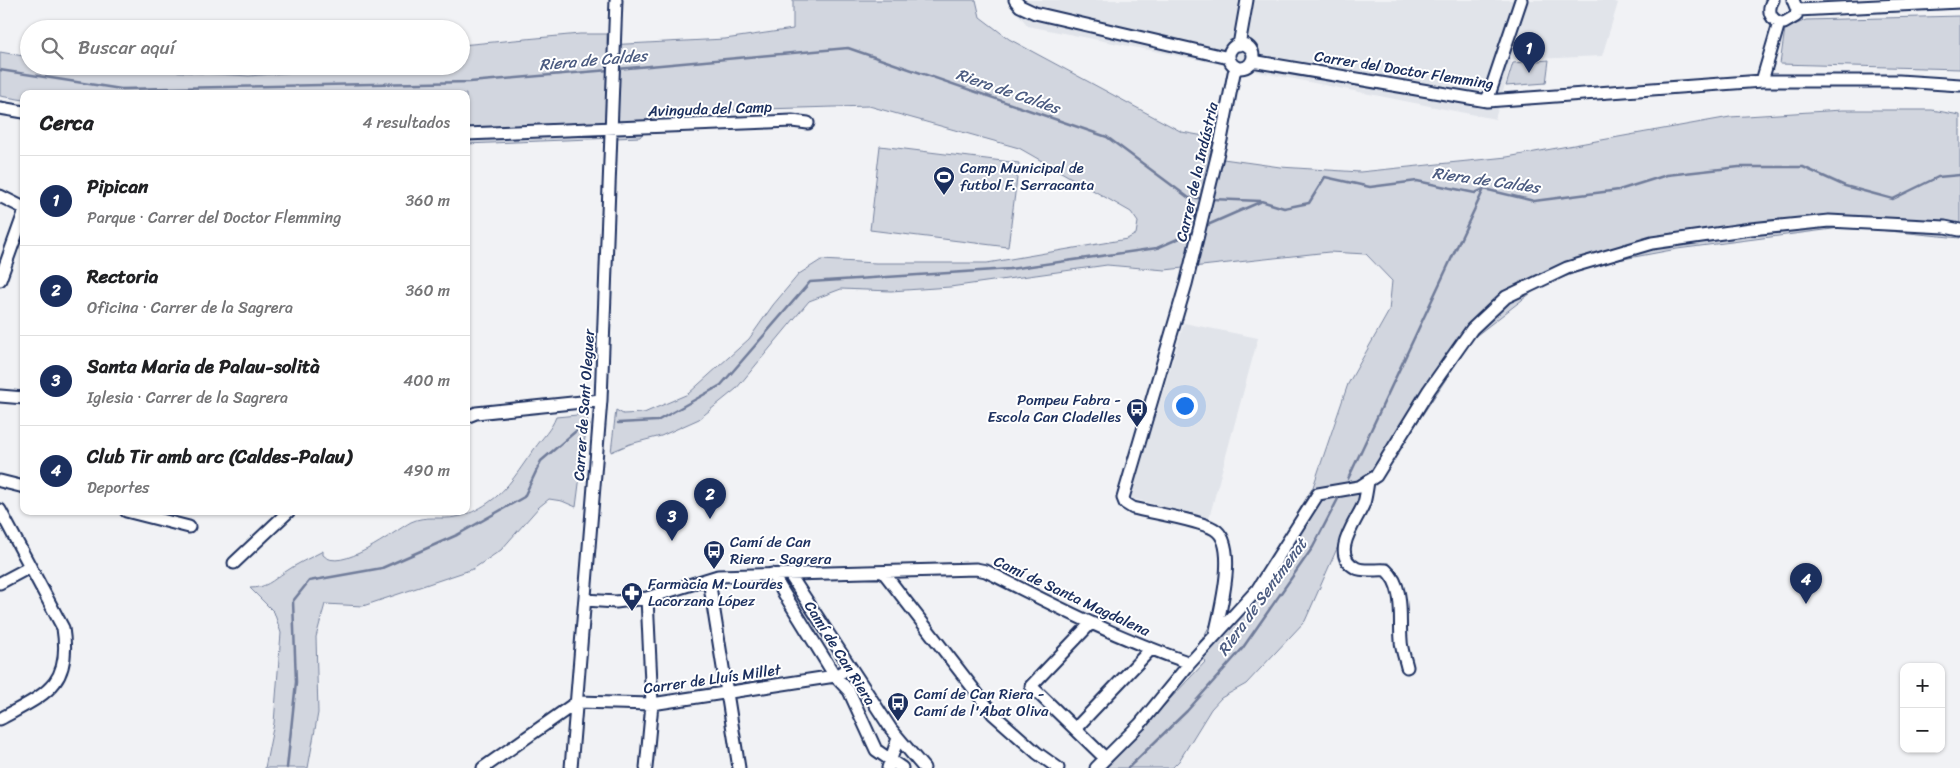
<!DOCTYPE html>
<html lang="es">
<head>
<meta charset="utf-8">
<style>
	body { margin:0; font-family:Sriracha,sans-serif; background:#f2f2f2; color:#202124 }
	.controls { position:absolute; right:15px; bottom:15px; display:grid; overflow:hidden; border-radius:10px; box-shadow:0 1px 4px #0004 }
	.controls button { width:45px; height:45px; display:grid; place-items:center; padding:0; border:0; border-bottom:1px solid #e0e0e0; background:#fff; color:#202124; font:25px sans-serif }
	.you { position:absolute; left:1184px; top:405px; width:18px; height:18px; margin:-12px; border:4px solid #fff; border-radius:50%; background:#1a73e8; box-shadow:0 0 0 8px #1a73e833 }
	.badge { display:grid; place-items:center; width:32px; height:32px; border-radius:50%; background:#1b2f5e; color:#fff; font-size:16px; font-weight:700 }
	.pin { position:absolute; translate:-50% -41px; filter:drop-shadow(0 1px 2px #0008) }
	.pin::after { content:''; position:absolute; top:26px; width:18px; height:15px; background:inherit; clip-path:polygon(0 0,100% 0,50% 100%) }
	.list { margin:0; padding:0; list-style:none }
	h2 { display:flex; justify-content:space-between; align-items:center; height:65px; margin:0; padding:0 20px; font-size:21px }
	h2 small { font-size:16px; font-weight:400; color:#757577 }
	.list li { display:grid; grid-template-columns:32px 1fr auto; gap:15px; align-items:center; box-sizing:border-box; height:90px; padding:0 20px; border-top:1px solid #e0e0e0 }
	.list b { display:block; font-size:19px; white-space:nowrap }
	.list p { margin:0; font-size:16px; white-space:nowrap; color:#757577 }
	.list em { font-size:16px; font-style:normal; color:#757577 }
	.icon { flex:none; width:28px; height:28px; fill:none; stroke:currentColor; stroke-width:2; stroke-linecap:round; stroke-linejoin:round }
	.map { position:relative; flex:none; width:1960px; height:768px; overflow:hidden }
	.search { position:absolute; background:#fff; box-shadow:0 1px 4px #0004; left:20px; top:20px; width:450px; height:55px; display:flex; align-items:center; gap:12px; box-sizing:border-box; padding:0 18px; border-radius:28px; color:#757577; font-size:19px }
	.panel { position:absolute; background:#fff; box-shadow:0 1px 4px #0004; left:20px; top:90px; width:450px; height:425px; border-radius:10px }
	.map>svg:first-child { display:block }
	.built { fill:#e1e4ea }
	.green { fill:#d2d6df; stroke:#76829e }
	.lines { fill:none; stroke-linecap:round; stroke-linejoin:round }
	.stream { stroke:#707c9a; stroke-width:2.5 }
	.minor-casing { stroke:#1b2f5e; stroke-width:15 }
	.minor { stroke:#fff; stroke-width:11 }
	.labels { text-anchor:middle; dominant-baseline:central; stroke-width:4; stroke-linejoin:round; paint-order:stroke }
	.street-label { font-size:15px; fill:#1b2f5e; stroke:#fff }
	.poi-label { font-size:15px; fill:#1b2f5e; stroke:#fff; text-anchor:start }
	.water-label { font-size:16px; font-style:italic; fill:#4c5c81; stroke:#fff }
</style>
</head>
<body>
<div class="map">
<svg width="1960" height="768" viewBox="0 0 1960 768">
	<rect width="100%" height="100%" fill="#f1f2f5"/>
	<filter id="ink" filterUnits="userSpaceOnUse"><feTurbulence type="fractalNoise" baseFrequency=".02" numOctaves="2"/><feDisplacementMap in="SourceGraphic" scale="10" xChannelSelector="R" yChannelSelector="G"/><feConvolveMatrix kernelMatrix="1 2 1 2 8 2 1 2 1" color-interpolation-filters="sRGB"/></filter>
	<g filter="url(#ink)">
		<path class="built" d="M1007,0H1610L1618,3L1602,56L1512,60L1495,119L1028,26Z
			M1184,323L1258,338L1209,518L1130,498Z"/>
		<path class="green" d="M793,0H976L980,17L1009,39L1182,132L1215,138L1209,157L1280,167L1360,172L1507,157L1730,117L1842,110H1932L1960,115V238L1848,227L1677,249L1602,263L1540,286L1473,338L1390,464L1350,519L1305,621L1246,684L1221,698L1211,709L1179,761L1172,768H1105L1206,661L1192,652L1204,636L1215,616L1229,615L1252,590L1313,487L1348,384L1389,311L1392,281L1366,254L1329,252L1165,270L1107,265L950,287L891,291L841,289L809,301L736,389L699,419L661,436L630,444L611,452L616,410L623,414L644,413L688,394L749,339L773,305L799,274L821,260L876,263H987L1127,239L1136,234L1138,222L1131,212L1019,148L869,106L659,112L640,137L466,144V94H24V100L0,96V52L29,57V66H86L249,76L369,66H461V45L580,34H607V45L725,39L793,29Z
			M1960,16V69L1780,64L1785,29L1806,20Z
			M1549,60L1546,83L1506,86L1513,63Z
			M880,146L1019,163L1008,247L870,230Z
			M588,414L576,507L562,501L549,499L539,507L501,550L473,569L363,606L325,604L316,637L318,713L308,768H265L274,723L281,633L274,612L250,588C266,588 272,581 285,572C296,564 310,558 323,551V555C340,574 393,532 411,522C426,515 441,520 456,517C466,516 479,509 488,503C509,489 520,468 535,448C542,438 551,430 556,417Z"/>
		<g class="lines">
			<path class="stream" d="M617,69L848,48L1107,137L1189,198H1203
				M0,70L121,89L470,82L609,70
				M1211,199L1261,201L1284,208L1309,203L1325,177L1370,187L1417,181L1475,193L1484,189L1534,201L1619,190L1667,175L1739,167H1803L1845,186L1893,199L1938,177L1960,175
				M1203,227L1260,202
				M618,423L657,421L721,385L810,282L1010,269L1157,248L1196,231
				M1348,479L1484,189
				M287,768L296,682L293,601L309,581L382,568L457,535L524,497L541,461L576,431L589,425
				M1128,768L1187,711L1242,649L1313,547L1340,495"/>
			<g class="minor-casing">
				<path id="minor" d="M1015,0L1020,6L1035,13L1229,58
					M1773,0C1766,11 1771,22 1784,23L1796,16L1797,10L1793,0
					M1797,10L1960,2
					M1229 56a12 12 0 1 1 24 0a12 12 0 1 1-24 0Z
					M1239,45L1247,0
					M1252,61L1487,101L1762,81H1899L1960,85
					M1762,81L1779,23
					M1487,101L1521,0
					M0,108L24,112
					M466,134L792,121L808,123
					M0,196L24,208
					M0,280L24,213
					M0,396L24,398
					M466,417L476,413L601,400
					M0,481L24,487
					M1368,481C1367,488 1366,496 1364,503C1358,520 1328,554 1356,568C1363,572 1378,569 1386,570C1405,587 1399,617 1401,640C1401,649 1405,658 1407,667
					M0,510L63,628C72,686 45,694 0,719
					M126,511L189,527
					M234,563L289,511
					M884,573L993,714L1037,753L1058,768
					M772,574L835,676L849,691L876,750L902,768
					M790,575L891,729L924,768
					M709,580L739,768
					M0,583L30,567
					M585,600L616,602L647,598L718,576L976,569L986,571C1053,605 1119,639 1190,663
					M1090,624L1031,686L1105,758
					M1215,635C1220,611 1239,543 1214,529C1198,520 1153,513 1133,508L1125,503L1123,498L1186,284L1221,140L1234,73L1237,68
					M577,702L652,704L835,676L849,668
					M1075,729L1150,650
					M483,768L577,702
					M571,768L601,400L616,0
					M646,768L652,704L647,598
					M888,768L898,738
					M1096,768L1140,724L1190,663L1257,590L1318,494L1359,487L1376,476L1429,390L1472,329L1506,297L1567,268L1652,243L1751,229L1829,221L1945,227L1960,230"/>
			</g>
			<use href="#minor" class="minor"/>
		</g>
	</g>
	<defs>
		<g id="stadium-pin" transform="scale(1.125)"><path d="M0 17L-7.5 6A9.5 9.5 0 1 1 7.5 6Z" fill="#1b2f5e" stroke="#fff"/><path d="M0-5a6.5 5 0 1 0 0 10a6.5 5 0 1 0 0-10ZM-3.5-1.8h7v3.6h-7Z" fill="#fff"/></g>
		<g id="bus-pin" transform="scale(1.125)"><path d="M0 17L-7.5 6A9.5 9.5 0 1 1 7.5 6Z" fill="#1b2f5e" stroke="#fff"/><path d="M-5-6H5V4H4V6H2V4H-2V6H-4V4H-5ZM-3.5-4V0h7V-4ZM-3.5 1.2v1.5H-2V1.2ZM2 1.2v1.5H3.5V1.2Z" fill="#fff"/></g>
		<g id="pharmacy-pin" transform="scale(1.125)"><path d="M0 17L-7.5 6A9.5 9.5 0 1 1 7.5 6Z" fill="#1b2f5e" stroke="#fff"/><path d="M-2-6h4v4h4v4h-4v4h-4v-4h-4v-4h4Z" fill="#fff"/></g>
	</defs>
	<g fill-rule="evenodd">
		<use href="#stadium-pin" x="944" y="177"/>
		<use href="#bus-pin" x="1137" y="409"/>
		<use href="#bus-pin" x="714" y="551"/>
		<use href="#pharmacy-pin" x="632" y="593"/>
		<use href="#bus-pin" x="898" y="703"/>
	</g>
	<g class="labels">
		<g class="street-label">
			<text transform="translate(1404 70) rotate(9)">Carrer del Doctor Flemming</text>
			<text transform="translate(710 109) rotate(-2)">Avinguda del Camp</text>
			<text transform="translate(1197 172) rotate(-77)">Carrer de la Indústria</text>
			<text transform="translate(584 405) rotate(-86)">Carrer de Sant Oleguer</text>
			<text transform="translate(1072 596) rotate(25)">Camí de Santa Magdalena</text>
			<text transform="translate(840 653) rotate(58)">Camí de Can Riera</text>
			<text transform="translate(712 679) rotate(-8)">Carrer de Lluís Millet</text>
		</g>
		<g class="poi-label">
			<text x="960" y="168">Camp Municipal de<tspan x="960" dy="17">futbol F. Serracanta</tspan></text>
			<text x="1121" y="400" text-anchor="end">Pompeu Fabra -<tspan x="1121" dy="17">Escola Can Cladelles</tspan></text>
			<text x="730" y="542">Camí de Can<tspan x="730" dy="17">Riera - Sagrera</tspan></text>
			<text x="648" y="584">Farmàcia M. Lourdes<tspan x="648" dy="17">Lacorzana López</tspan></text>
			<text x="914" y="694">Camí de Can Riera -<tspan x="914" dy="17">Camí de l'Abat Oliva</tspan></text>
		</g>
		<g class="water-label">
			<text transform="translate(593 60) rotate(-5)">Riera de Caldes</text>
			<text transform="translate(1008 91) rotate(19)">Riera de Caldes</text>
			<text transform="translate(1486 180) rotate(8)">Riera de Caldes</text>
			<text transform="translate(1262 597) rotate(-54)">Riera de Sentmenat</text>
		</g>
	</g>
</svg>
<div class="controls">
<button>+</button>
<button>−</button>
</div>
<div class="you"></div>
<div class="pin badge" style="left:1529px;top:73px">1</div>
<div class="pin badge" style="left:710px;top:519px">2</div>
<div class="pin badge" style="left:672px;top:541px">3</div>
<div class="pin badge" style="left:1806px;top:604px">4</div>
<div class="search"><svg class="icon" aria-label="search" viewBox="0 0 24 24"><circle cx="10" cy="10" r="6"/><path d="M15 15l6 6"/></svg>Buscar aquí</div>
<section class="panel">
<h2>Cerca<small>4 resultados</small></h2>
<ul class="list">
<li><span class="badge">1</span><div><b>Pipican</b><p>Parque · Carrer del Doctor Flemming</p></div><em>360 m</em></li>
<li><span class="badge">2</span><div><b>Rectoria</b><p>Oficina · Carrer de la Sagrera</p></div><em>360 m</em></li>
<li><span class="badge">3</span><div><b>Santa Maria de Palau-solità</b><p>Iglesia · Carrer de la Sagrera</p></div><em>400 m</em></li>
<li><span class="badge">4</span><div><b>Club Tir amb arc (Caldes-Palau)</b><p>Deportes</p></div><em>490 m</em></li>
</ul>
</section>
</div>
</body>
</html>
